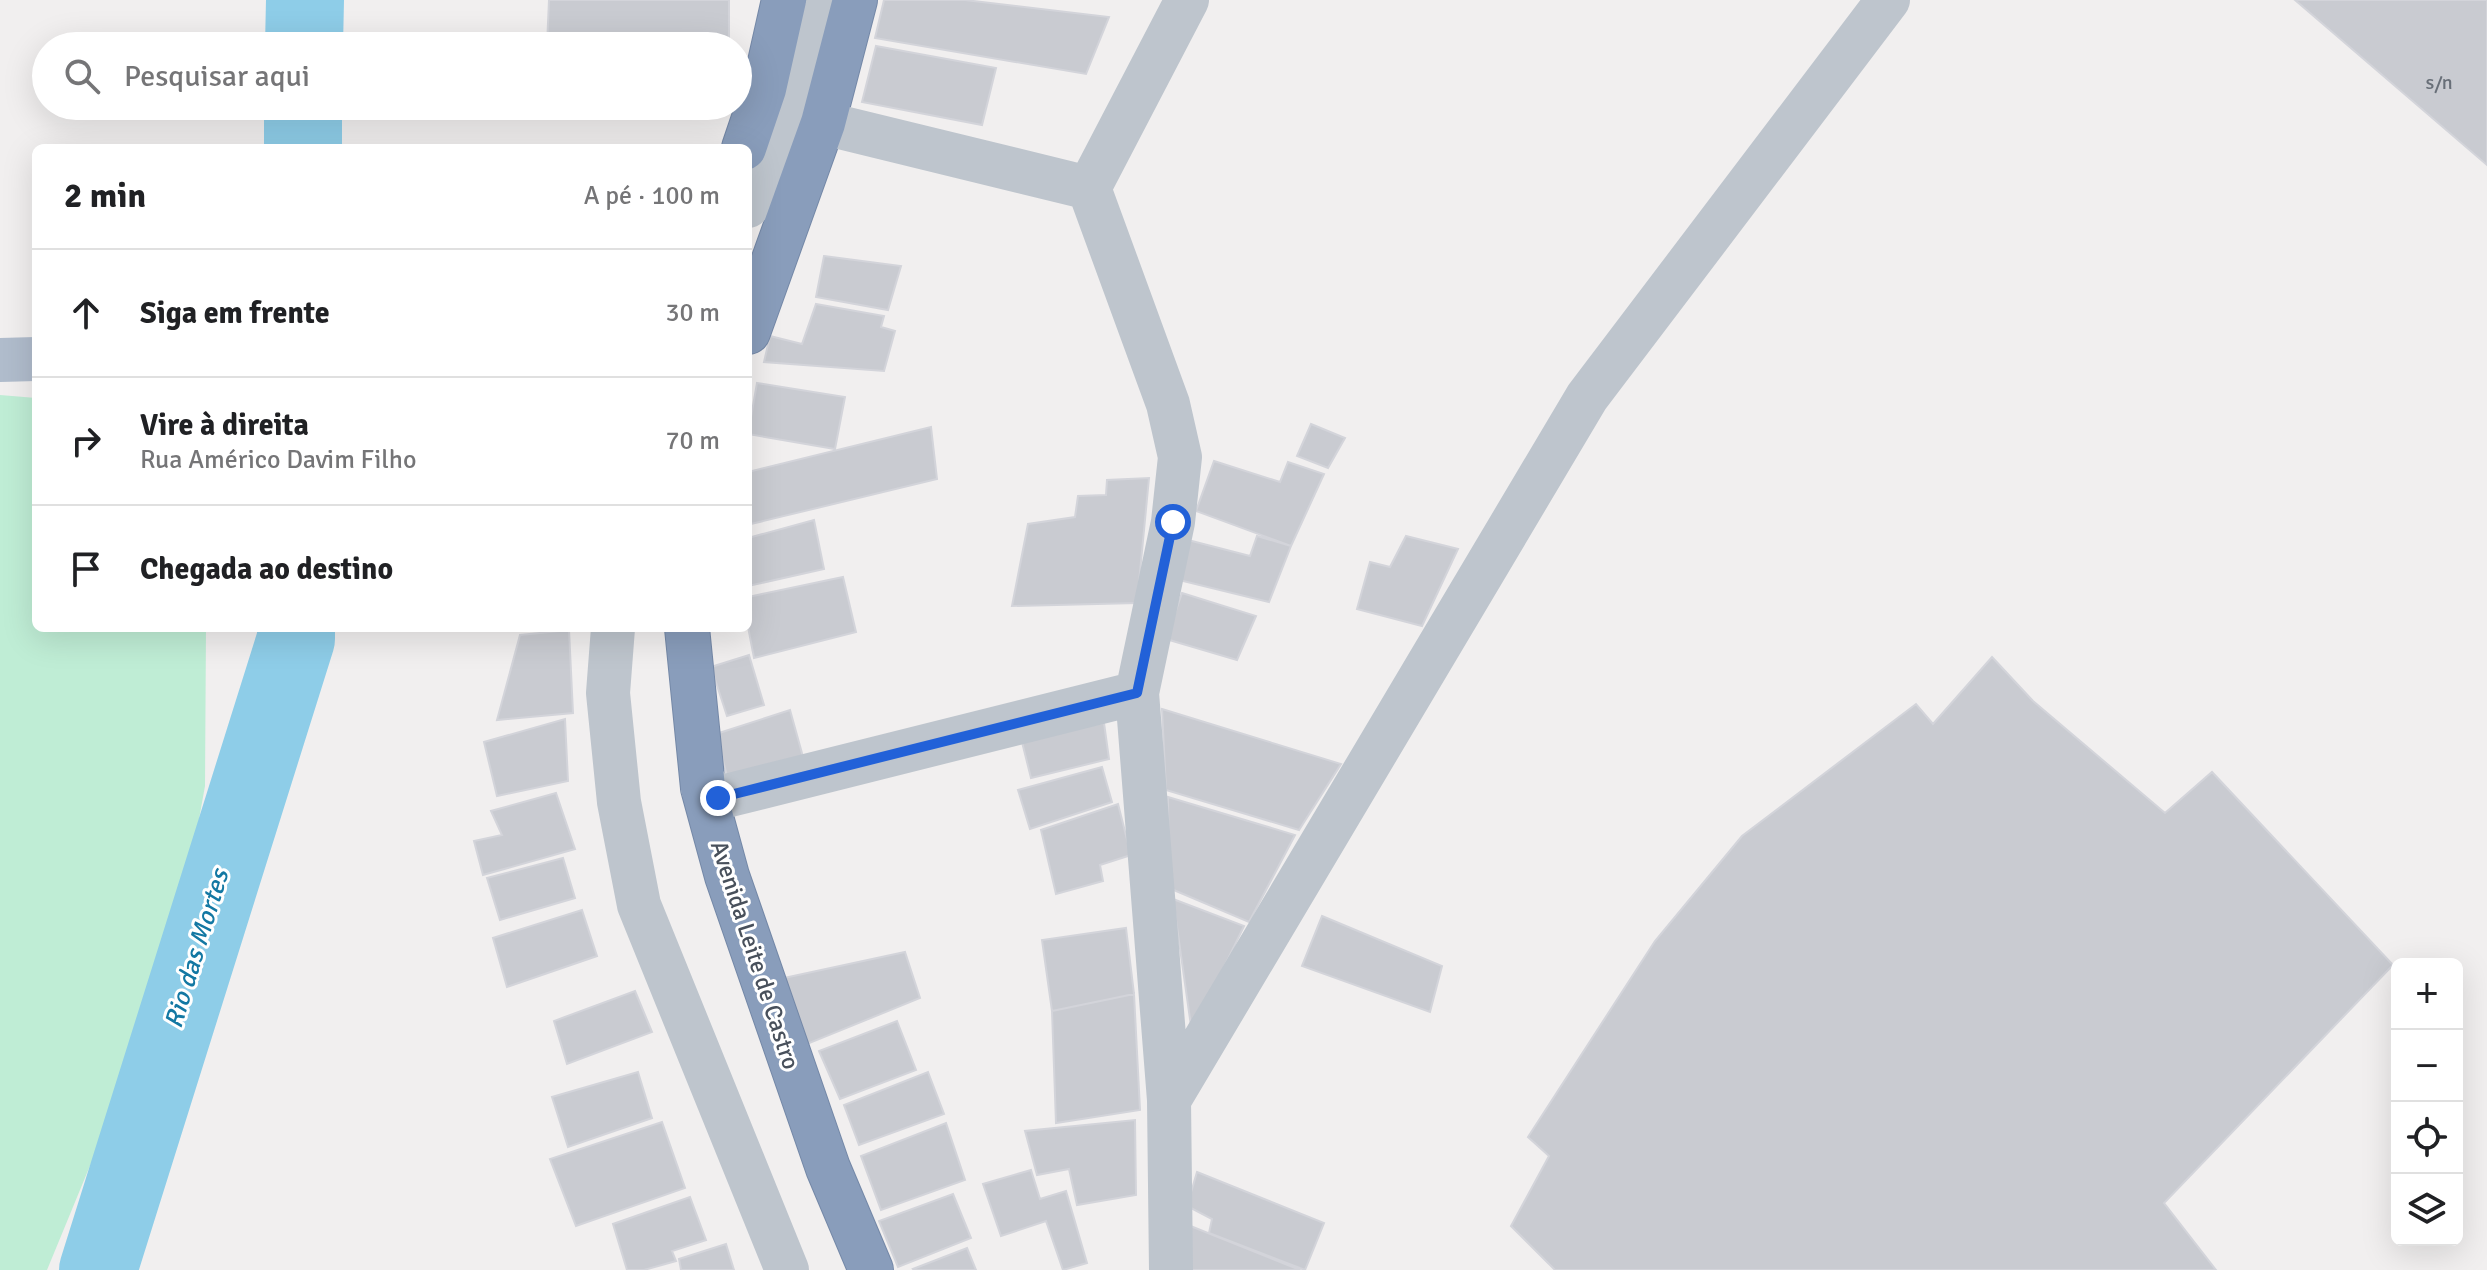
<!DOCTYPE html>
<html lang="pt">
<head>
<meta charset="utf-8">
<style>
	body { margin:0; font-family:Signika,sans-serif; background:#f6f6f6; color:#202124 }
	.controls { position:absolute; right:24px; bottom:24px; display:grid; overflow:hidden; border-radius:12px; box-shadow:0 8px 32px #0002 }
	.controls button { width:72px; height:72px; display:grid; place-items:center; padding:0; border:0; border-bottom:2px solid #e0e0e0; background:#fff; color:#202124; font:40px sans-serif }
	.stop { position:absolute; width:24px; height:24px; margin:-18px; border:6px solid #2261d8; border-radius:50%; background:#fff }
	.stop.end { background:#2261d8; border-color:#fff; box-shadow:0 2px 8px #0008 }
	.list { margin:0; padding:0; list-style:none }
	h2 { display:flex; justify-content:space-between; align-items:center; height:104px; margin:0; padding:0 32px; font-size:34px }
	h2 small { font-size:26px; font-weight:400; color:#757577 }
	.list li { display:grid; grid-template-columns:52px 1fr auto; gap:24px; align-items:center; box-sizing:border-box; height:128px; padding:0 32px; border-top:2px solid #e0e0e0 }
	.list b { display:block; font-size:30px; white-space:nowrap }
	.list p { margin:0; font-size:26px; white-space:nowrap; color:#757577 }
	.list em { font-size:26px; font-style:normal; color:#757577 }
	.icon { flex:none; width:44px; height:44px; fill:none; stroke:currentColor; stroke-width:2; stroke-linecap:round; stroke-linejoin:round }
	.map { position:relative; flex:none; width:2487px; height:1270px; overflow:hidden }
	.search { position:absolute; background:#fff; box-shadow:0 8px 32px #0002; left:32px; top:32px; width:720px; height:88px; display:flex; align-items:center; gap:20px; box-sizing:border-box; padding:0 28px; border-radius:44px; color:#757577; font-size:30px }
	.panel { position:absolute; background:#fff; box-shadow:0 8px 32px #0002; left:32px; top:144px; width:720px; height:488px; border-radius:12px }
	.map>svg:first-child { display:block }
	.green { fill:#bfedd5 }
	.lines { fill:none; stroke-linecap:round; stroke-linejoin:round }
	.river { stroke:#8ecde8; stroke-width:78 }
	.building { fill:#c9cbd1; stroke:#d3d4da; stroke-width:2 }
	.highway-casing { stroke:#7488a7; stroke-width:46 }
	.minor { stroke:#bec5cd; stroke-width:44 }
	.major { stroke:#b0bccc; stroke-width:44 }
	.highway { stroke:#899dbb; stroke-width:44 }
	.route { stroke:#2261d8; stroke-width:10 }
	.labels { text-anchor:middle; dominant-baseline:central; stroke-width:6; stroke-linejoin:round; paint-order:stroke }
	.number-label { font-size:20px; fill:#686f78 }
	.street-label { font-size:24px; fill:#48505b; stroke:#fff }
	.water-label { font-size:26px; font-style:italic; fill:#1378a3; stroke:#fff }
</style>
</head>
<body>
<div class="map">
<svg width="2487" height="1270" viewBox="0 0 2487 1270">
	<rect width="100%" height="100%" fill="#f1efef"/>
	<path class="green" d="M0,395L36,398V628H206L205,786L179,930L141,1042L47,1270H0Z"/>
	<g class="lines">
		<path class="river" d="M304,46L305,0
			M303,148V106
			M98,1270L296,639V628"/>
	</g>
	<path class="building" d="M549,0H729V40L547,46Z
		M884,0H965L1109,17L1086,74L875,38Z
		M2295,0H2487V165Z
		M876,46L996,68L982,125L862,102Z
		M824,256L901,266L888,310L816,297Z
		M816,304L884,316L881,327L895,331L884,371L764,362L770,336L802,344Z
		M757,383L845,397L835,449L748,434Z
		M1311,424L1345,438L1328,468L1297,456Z
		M931,427L937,479L751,524L748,472Z
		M1214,461L1280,482L1288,462L1324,474L1291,546L1196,511Z
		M1149,478L1137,603L1012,606L1028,524L1075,517L1078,496L1106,495L1107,480Z
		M814,520L824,569L748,586V538Z
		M1257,536L1291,546L1269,602L1179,580L1188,540L1250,556Z
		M1406,536L1458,549L1422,626L1357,609L1370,562L1390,567Z
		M843,577L856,632L754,658L748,627V597Z
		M1182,593L1256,616L1237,660L1166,639Z
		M569,630L573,713L497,720L520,635Z
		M749,655L764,705L727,716L711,667Z
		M1992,657L2033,701L2165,813L2212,772L2393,965L2164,1203L2216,1270H1555L1511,1226L1549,1156L1528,1137L1655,941L1742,836L1916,704L1933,724Z
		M1162,709L1341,764L1299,830L1166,790Z
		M790,710L805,764L730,787L716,734Z
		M565,719L568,781L497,796L484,742Z
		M1104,723L1109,759L1031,778L1021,738Z
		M1102,767L1112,802L1030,829L1018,790Z
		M556,793L575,849L483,875L474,841L502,835L491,811Z
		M1168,797L1295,835L1249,922L1169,888Z
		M1118,804L1131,855L1100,865L1103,881L1056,894L1041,830Z
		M563,858L575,898L500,920L487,878Z
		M1173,899L1244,926L1192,1033Z
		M582,910L597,956L507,987L493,938Z
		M1322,916L1442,966L1430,1012L1302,966Z
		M1126,928L1134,994L1052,1011L1042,940Z
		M905,952L920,998L807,1044L784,978Z
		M635,991L652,1032L567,1064L554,1021Z
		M1134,994L1140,1110L1056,1123L1052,1011Z
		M897,1021L916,1070L840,1099L819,1051Z
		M638,1072L652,1118L568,1147L552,1097Z
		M928,1072L944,1114L859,1145L844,1105Z
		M1135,1120L1136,1195L1077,1205L1069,1169L1037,1175L1025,1131Z
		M662,1122L685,1188L576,1226L550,1159Z
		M946,1123L965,1180L881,1210L861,1156Z
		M1031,1170L1040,1199L1066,1191L1087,1263L1063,1270L1046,1221L1001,1236L983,1184Z
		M1197,1172L1324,1223L1305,1270L1209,1233L1212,1219L1187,1206Z
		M953,1194L971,1238L898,1267L879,1221Z
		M690,1197L706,1240L672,1251L676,1261L644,1270H627L613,1224Z
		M1188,1225L1300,1270H1187Z
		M726,1244L734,1270H681L679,1259Z
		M967,1248L976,1270H914L913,1269Z"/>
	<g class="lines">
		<g class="highway-casing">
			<path id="highway" d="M744,148L764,89L784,0
				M748,332L823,123L855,0
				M687,628L703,788L727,876L828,1168L871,1270"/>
		</g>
		<path class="minor" d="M823,123L1089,188
			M748,206L830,0
			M613,628L608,693L619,802L639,905L787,1270
			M703,788L708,787L718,798L1137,693
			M1169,1100L1587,397L1888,0
			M1171,1270L1169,1100L1137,693L1173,522L1180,457L1168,404L1089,188L1187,0"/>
		<path class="major" d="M0,360L36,359"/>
		<use href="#highway" class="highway"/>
	</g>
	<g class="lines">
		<path class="route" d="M718,798L1137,693L1173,522"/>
	</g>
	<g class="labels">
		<g class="number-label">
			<text x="2439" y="82">s/n</text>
		</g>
		<g class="street-label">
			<text transform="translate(755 955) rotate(72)">Avenida Leite de Castro</text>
		</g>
		<g class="water-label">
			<text transform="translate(197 949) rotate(-73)">Rio das Mortes</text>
		</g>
	</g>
</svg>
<div class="controls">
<button>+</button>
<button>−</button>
<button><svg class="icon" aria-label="locate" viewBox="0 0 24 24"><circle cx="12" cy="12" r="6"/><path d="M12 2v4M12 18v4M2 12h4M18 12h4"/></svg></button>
<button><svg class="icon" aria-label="layers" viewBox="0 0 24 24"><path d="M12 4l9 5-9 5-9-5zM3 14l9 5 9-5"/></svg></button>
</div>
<div class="stop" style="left:1173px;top:522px"></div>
<div class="stop end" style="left:718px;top:798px"></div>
<div class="search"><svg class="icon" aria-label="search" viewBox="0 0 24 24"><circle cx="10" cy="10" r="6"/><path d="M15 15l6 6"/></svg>Pesquisar aqui</div>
<section class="panel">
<h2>2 min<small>A pé · 100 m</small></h2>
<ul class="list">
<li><svg class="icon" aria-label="ahead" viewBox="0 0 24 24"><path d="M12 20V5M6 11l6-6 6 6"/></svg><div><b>Siga em frente</b></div><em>30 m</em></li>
<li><svg class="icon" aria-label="right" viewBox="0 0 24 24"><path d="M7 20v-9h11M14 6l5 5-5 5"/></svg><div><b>Vire à direita</b><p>Rua Américo Davim Filho</p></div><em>70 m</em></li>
<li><svg class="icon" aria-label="arrive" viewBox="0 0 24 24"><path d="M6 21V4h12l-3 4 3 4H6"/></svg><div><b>Chegada ao destino</b></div></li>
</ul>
</section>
</div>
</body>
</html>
